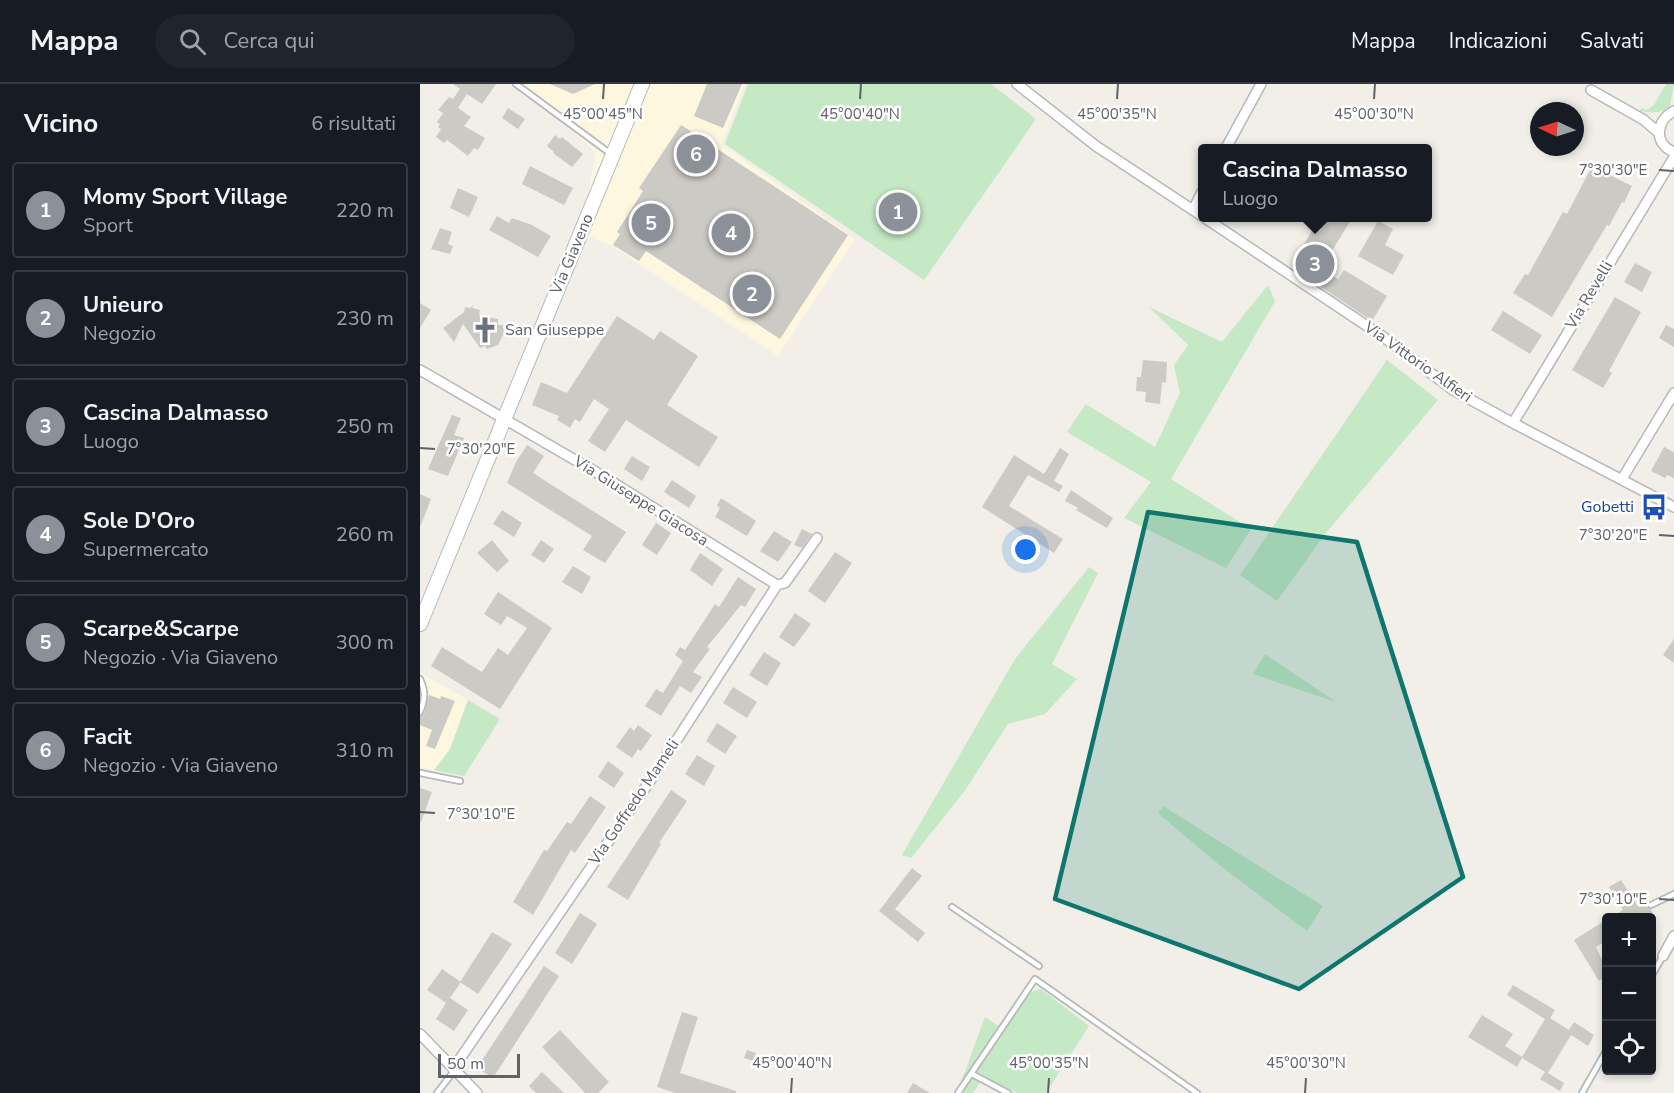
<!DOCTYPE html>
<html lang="it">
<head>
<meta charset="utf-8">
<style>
	body { margin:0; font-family:"Nunito Sans",sans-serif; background:#20242c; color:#f1f3f6 }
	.controls { position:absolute; right:18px; bottom:18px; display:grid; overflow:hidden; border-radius:6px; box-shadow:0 3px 9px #0003 }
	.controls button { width:54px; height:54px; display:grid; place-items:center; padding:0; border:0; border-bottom:2px solid #363941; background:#171b24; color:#f1f3f6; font:30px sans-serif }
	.compass { position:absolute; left:1110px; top:18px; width:54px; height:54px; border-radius:50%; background:#171b24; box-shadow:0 3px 9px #0003; rotate:274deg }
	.scale { position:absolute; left:18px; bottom:15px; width:82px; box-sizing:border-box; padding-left:6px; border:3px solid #5f6368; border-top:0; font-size:16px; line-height:21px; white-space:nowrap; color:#5f6368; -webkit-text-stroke:4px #fff; paint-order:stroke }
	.you { position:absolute; left:606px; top:466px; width:21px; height:21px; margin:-15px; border:4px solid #fff; border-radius:50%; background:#1a73e8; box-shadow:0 0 0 9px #1a73e833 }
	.badge { display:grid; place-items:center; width:39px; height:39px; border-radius:50%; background:#8c9099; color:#fff; font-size:20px; font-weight:700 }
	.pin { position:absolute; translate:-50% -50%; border:3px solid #fff; box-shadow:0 2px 6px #0006 }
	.popup { position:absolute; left:778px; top:60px; width:234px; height:78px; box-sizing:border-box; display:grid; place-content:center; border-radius:6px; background:#171b24; filter:drop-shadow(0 2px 4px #0005); font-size:20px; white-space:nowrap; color:#9ea1a6 }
	.popup b { font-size:22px; color:#f1f3f6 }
	.popup::after { content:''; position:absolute; left:50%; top:100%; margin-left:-12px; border:12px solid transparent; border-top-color:#171b24 }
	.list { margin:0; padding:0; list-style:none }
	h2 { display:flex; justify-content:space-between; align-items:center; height:78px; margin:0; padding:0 24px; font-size:26px }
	h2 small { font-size:20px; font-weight:400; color:#9ea1a6 }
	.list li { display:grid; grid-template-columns:39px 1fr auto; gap:18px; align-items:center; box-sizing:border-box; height:96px; margin:0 12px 12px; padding:0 12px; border:2px solid #363941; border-radius:6px }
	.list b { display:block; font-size:22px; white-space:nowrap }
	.list p { margin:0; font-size:20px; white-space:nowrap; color:#9ea1a6 }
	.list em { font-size:20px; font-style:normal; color:#9ea1a6 }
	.icon { flex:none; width:33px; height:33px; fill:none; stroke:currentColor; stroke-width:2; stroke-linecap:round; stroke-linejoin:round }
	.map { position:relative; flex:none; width:1254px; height:1009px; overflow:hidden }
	header { display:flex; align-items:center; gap:36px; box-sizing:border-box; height:84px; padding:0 30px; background:#171b24; border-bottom:2px solid #363941 }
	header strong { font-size:28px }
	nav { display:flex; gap:33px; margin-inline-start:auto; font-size:21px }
	.search { width:420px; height:54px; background:#20242c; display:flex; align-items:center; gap:15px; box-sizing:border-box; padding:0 21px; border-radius:33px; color:#9ea1a6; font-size:22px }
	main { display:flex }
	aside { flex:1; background:#171b24 }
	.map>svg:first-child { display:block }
	.commercial { fill:#fef7e0 }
	.green { fill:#c5e8c5 }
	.building { fill:#cccac5 }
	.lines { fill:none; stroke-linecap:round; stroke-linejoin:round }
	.lane-casing { stroke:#b5b8bc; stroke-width:8 }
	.street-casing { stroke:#b5b8bc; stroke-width:12 }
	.secondary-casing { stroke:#b6babf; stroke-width:16 }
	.lane { stroke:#fff; stroke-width:4.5 }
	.street { stroke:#fff; stroke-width:9 }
	.secondary { stroke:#fff; stroke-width:14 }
	.marked { fill:#0f766e; fill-opacity:0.2; stroke:#0f766e; stroke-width:4.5; stroke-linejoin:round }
	.ticks { fill:none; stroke:#5f6368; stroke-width:2 }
	.labels { text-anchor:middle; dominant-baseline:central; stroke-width:5; stroke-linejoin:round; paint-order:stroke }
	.street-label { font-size:16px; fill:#5f6368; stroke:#fff }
	.worship-label { font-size:16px; fill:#5b616d; stroke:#fff; text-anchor:start }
	.transit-label { font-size:16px; fill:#164399; stroke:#fff; text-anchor:end }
	.ticks-label { font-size:15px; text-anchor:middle; fill:#5f6368; stroke:#fff; stroke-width:5; stroke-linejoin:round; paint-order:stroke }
</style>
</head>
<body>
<header>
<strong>Mappa</strong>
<div class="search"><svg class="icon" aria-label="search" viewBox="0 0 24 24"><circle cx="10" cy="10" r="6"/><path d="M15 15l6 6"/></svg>Cerca qui</div>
<nav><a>Mappa</a><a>Indicazioni</a><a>Salvati</a></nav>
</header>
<main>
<aside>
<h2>Vicino<small>6 risultati</small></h2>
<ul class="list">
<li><span class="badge">1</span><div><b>Momy Sport Village</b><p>Sport</p></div><em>220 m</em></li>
<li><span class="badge">2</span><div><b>Unieuro</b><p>Negozio</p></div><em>230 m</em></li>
<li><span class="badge">3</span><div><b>Cascina Dalmasso</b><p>Luogo</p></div><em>250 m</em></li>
<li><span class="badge">4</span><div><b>Sole D'Oro</b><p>Supermercato</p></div><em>260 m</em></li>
<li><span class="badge">5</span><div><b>Scarpe&amp;Scarpe</b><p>Negozio · Via Giaveno</p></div><em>300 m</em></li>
<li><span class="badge">6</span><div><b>Facit</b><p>Negozio · Via Giaveno</p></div><em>310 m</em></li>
</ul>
</aside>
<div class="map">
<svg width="1254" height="1009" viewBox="0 0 1254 1009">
	<rect width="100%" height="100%" fill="#f1efe8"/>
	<path class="commercial" d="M98,0H325L302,61L435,155L358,272L192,162L160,149L176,68Z
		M0,589L48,616L30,665L14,686L0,683Z"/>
	<path class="green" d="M328,0H571L616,35L504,196L305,60Z
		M1246,0H1254L1250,22C1241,30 1232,29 1220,27L1221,24L1227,26L1234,21Z
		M848,201L855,217L751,395L831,445L806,484L704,434L731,398L647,348L666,320L735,363L760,309L754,281L768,261L729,223L802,258Z
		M967,276L1018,316L906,449L857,517L820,491Z
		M669,483L678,489L632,580L657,595L625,630L588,640L544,708L491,774L482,771L595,575Z
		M845,570L916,618L833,590Z
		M48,616L80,635L44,692L14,686L30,665Z
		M743,722L903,822L887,847L798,780L738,729Z
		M621,905L669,942L626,1009H597L563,994L553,1009H537L565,933L578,942L613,907Z"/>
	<path class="building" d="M33,0H76L62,20L47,10L38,24L51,33L44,42L65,54L58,66L54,64L48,72L27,56L24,59L16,53L21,45L18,43L20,40L17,38L23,29L18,26L29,13L33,15L40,5Z
		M130,0H175L153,10Z
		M287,0H322L303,44L274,32Z
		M88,24L105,35L98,45L82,34Z
		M261,41L428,151L360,255L226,167L219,177L193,161L200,150L197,148L223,107L219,104Z
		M135,51L140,55L142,53L163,70L152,83L133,69L134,68L127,62Z
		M110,82L153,104L144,121L102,100Z
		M1172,82L1212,102L1204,119L1202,118L1189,142L1187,141L1132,233L1093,209L1105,190L1108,191L1143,128L1147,130Z
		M38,104L58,113L49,133L30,124Z
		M77,132L89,139L92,134L112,141L131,152L118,173L69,146Z
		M900,134H932L901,185L918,195L924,186L967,212L952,237L880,189L889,174L879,168Z
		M958,137L973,145L965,161L984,171L973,191L938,172Z
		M20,144L32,148L28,160L33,162L30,170L11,165Z
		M1215,179L1232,188L1222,208L1204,198Z
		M1195,213L1221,228L1189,287L1192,289L1183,304L1152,286Z
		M0,219L11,226L0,244Z
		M54,221L52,224L60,226L59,231L78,235V241H83L84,249L78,261L67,265L65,262L60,264L43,240L34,258L23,244L44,228L45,223L50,224Z
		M1083,227L1122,251L1110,270L1071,246Z
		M197,232L234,256L240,247L278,272L247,321L298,353L279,383L206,336L185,368L168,357L189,325L174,315L160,338L155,335L150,344L137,336L139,332L112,321L121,298L147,309Z
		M1246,241L1254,245V263L1239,254Z
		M723,276L747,278L746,299L742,298L740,320L725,318L726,308L716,307L717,293H721Z
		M32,331L41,334L34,351L44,354L28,392L8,385Z
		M107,361L124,372L113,389L206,448L185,479L163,466L172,452L87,399L96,378Z
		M1244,363L1254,368V394L1247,391L1245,394L1231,387Z
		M640,364L649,370L634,397L643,402L639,408L608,391L589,422L643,455L634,469L562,423L594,371L624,390Z
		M212,372L230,383L222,397L204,385Z
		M252,396L276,412L269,424L244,408Z
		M651,406L693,434L687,444L656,426L658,424L645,417Z
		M0,410L11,415L1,441H0Z
		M301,414L336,437L327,452L295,433L300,424L297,421Z
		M82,426L102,439L94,453L73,440Z
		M236,439L251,449L237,471L222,461Z
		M382,445L392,450L382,464L374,461Z
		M354,447L372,458L358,478L340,467Z
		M72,456L89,477L77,488L57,469Z
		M121,456L134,465L124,479L111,471Z
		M415,468L432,479L405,519L388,507Z
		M280,469L303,485L292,502L270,486Z
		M153,482L171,493L162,510L142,498Z
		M318,493L336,505L325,523L321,521L287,563L290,565L273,588L282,593L271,609L260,602L241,632L225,622L236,605L243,609L263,577L255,571L260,563L265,566L295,520L299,523Z
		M78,508L132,544L80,625L11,582L22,563L62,588L78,564L88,571L107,544L87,532L81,541L64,530Z
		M375,529L391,540L374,563L359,553Z
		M1254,555V579L1243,571Z
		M344,568L361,579L347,602L329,591Z
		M313,603L337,618L327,634L303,619Z
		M9,611L20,615L21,612L35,617L15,665L6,662L12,646L0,641V632L4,630Z
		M297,639L317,652L305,670L286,657Z
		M218,641L232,651L221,667L218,665L212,674L196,663L210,643L214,647Z
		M277,671L295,682L284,702L265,690Z
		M188,677L204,689L194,704L178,693Z
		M0,704L12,708L1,738H0Z
		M251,706L267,717L239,759L241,760L208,816L187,803Z
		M170,712L186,723L155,769L151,766L113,831L93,818L124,766L127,767L147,738L151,740Z
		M492,784L502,792L475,825L505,849L498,858L459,827Z
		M1201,796L1218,822L1226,817L1227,823L1233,828L1225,834H1191L1203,826L1189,803Z
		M160,829L177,840L152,880L135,869Z
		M1186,836V857L1176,863L1186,884V892L1179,897L1154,856Z
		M72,848L92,860L58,910L40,898Z
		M124,882L139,892L73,994L57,984Z
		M22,885L41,898L30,914L48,926L34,947L16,935L26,919L7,906Z
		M1093,901L1135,926L1130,934L1149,946L1154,938L1174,951L1168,962L1151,951L1128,989L1144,999L1140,1007L1120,995L1125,988L1102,974L1097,983L1048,953L1062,931L1093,950L1085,962L1102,973L1125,935L1087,911Z
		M262,928L278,933L260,989L316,1007V1009H255L237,1003Z
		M140,946L189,998L178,1009H165L122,963Z
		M327,966L336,969L333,977L324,974Z
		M122,988L144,1009H116L109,1002Z
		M493,999L510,1009H487Z"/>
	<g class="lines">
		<g class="lane-casing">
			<path id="lane" d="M96,0L191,70
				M0,595C6,607 5,616 0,628
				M0,689L40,697
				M1231,821L1254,810
				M532,823L619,882
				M1232,891L1243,872
				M552,990L588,1009
				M17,1009L34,987
				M538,1009L615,895L777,1009
				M1162,1009L1186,967"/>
		</g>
		<g class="street-casing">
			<path id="street" d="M597,0L676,62L782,132
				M1171,6L1224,36L1239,49
				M1254,27C1236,36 1233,60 1254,68
				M806,64L841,0
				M773,126L782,108
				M785,134L962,252L1033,306L1093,339L1254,423
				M0,286L186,394L357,501
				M1093,339L1254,73
				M1202,395L1254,309
				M1243,872L1254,852
				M0,950L57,1009
				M33,985L236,688L357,501L365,499L397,454"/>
		</g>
		<g class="secondary-casing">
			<path id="secondary" d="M0,540L222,0"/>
		</g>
		<use href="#lane" class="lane"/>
		<use href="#street" class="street"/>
		<use href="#secondary" class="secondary"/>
	</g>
	<path class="marked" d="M728,428L937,458L1043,793L879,905L635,815Z"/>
	<path class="ticks" d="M183,15L184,0M440,15L441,0M697,15L698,0M954,15L955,0M1239,86L1254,87M0,364L15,365M1239,451L1254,452M0,728L15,729M1239,815L1254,816M371,1009L372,994M628,1009L629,994M885,1009L886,994"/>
	<defs>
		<g id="church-bare" transform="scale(2.07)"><path d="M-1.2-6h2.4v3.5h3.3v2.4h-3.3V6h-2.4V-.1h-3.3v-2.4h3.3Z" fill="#6b7280" stroke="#fff" stroke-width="2.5" paint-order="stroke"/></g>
		<g id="bus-bare" transform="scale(2.07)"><path d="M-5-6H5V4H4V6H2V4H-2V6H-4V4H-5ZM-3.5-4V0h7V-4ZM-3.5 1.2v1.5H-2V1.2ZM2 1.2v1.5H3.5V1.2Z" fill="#1a4fb4" stroke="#fff" stroke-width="2.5" paint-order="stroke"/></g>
	</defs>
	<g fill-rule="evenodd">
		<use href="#church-bare" x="65" y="246"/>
		<use href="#bus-bare" x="1234" y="423"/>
	</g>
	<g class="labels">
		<g class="street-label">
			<text transform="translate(152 170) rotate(-67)">Via Giaveno</text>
			<text transform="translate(1169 211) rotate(-59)">Via Revelli</text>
			<text transform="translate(998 278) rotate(35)">Via Vittorio Alfieri</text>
			<text transform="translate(221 417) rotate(32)">Via Giuseppe Giacosa</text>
			<text transform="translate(214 718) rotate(-56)">Via Goffredo Mameli</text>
		</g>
		<g class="worship-label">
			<text x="85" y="246">San Giuseppe</text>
		</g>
		<g class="transit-label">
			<text x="1214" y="423">Gobetti</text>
		</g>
	</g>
	<g class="ticks-label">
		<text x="183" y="35">45°00'45"N</text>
		<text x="440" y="35">45°00'40"N</text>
		<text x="697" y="35">45°00'35"N</text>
		<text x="954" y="35">45°00'30"N</text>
		<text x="1193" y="91">7°30'30"E</text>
		<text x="61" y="370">7°30'20"E</text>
		<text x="1193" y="456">7°30'20"E</text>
		<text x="61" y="735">7°30'10"E</text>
		<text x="1193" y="820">7°30'10"E</text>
		<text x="372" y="984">45°00'40"N</text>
		<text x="629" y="984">45°00'35"N</text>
		<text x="886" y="984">45°00'30"N</text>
	</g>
</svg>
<div class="controls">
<button>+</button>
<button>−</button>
<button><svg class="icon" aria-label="locate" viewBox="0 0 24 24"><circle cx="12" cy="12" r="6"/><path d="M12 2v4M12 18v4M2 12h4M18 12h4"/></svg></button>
</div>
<svg class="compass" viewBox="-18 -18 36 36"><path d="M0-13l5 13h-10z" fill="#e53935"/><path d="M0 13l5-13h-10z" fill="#9ea1a6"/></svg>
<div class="scale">50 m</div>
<div class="you"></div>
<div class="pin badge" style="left:478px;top:128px">1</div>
<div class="pin badge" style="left:332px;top:210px">2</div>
<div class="pin badge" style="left:895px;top:180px">3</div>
<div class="popup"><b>Cascina Dalmasso</b>Luogo</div>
<div class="pin badge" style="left:311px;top:149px">4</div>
<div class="pin badge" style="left:231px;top:139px">5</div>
<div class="pin badge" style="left:276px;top:70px">6</div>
</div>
</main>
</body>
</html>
